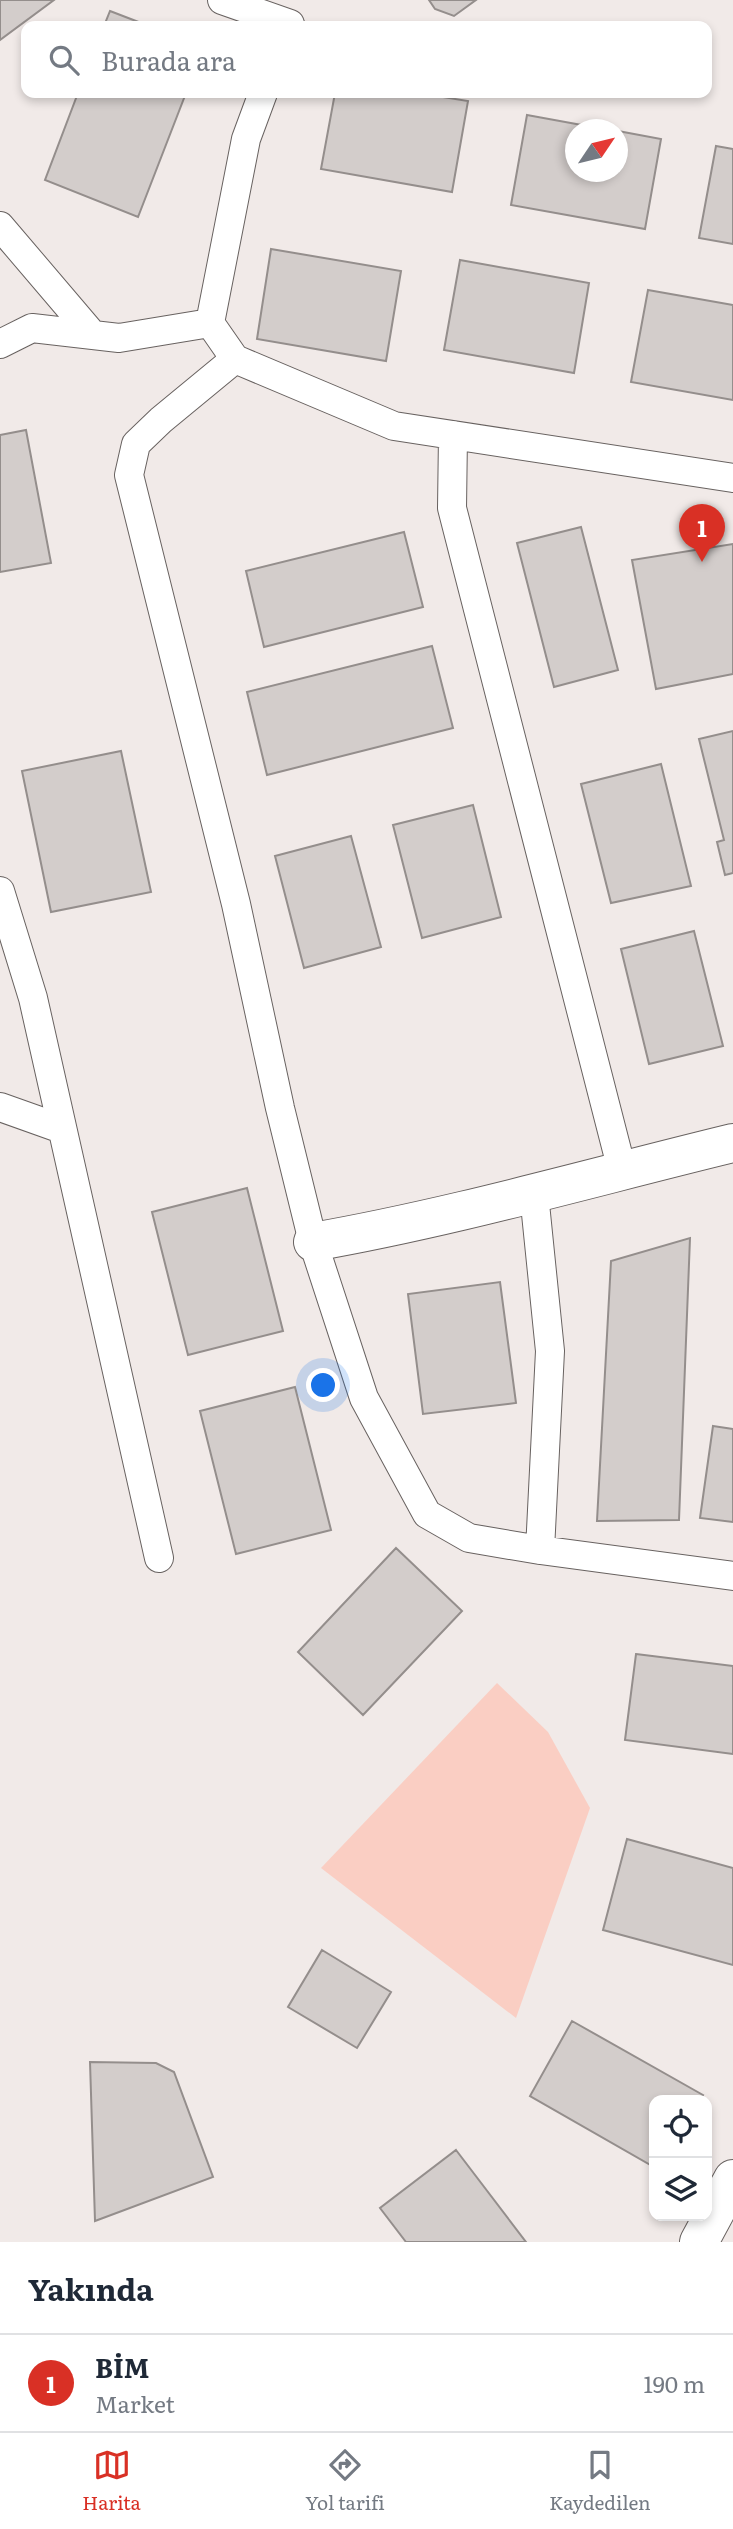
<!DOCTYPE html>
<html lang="tr">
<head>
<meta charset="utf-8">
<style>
	body { margin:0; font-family:Literata,serif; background:#f6f6f7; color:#1f2937 }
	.controls { position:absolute; right:21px; bottom:21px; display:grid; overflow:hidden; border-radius:14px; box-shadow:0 4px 10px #0003 }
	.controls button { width:63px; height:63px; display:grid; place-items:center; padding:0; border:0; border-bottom:2px solid #e0e1e3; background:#fff; color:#1f2937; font:35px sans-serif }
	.compass { position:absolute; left:565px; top:119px; width:63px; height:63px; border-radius:50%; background:#fff; box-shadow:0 4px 10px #0003; rotate:55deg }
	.you { position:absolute; left:324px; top:1386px; width:24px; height:24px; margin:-18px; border:5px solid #fff; border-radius:50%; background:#1a73e8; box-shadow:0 0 0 10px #1a73e833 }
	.badge { display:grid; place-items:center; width:46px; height:46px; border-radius:50%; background:#d93025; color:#fff; font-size:23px; font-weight:700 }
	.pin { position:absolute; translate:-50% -58px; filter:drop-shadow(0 2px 4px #0008) }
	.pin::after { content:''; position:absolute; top:37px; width:24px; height:21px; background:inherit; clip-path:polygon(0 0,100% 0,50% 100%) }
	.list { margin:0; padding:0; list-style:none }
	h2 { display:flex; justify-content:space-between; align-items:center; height:91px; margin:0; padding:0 28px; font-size:30px }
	h2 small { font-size:23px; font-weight:400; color:#747a83 }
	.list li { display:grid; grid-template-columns:46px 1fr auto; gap:21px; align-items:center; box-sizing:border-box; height:98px; padding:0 28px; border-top:2px solid #e0e1e3 }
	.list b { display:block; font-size:26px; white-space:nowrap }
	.list p { margin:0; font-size:23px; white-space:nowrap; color:#747a83 }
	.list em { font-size:23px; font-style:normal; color:#747a83 }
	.icon { flex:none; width:38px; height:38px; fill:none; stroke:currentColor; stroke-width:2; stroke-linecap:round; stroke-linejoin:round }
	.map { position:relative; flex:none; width:733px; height:2242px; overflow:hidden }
	.search { position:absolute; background:#fff; box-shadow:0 4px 10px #0003; left:21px; right:21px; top:21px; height:77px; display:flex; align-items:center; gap:18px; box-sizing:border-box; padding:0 24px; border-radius:14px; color:#747a83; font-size:26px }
	.sheet { height:189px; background:#fff }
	nav { display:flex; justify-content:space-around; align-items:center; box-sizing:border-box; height:98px; border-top:2px solid #e0e1e3; background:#fff; font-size:19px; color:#747a83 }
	nav a { display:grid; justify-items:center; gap:4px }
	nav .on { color:#d93025 }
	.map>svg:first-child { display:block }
	.green { fill:#facec3 }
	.building { fill:#d3cdcb; stroke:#948e8c; stroke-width:2 }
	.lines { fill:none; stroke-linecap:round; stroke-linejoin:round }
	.street-casing { stroke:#686260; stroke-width:30 }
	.secondary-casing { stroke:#686260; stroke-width:40 }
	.street { stroke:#fff; stroke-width:28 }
	.secondary { stroke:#fff; stroke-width:38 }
</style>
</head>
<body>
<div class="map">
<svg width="733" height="2242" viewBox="0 0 733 2242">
	<rect width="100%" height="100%" fill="#f1eae8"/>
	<path class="green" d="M497,1683L548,1732L590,1808L516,2018L321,1868Z"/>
	<path class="building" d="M0,0H54L0,40Z
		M429,0H476L454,16L435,9Z
		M110,11L149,26H104Z
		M78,93H186L138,217L45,180Z
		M335,93H418L468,101L452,192L321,169Z
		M527,115L609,130H576V172H618V131L661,139L645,229L511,205Z
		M716,146L733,149V244L699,238Z
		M271,249L401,271L386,361L257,339Z
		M460,260L589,283L574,373L444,350Z
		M648,290L733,305V400L631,382Z
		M26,430L51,563L0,572V435Z
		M581,527L618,670L554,687L517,543Z
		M404,532L423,607L264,647L246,571Z
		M733,544V674L656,689L632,560Z
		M432,646L453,728L267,775L247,692Z
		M733,731V873L725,875L717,842L724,840L699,739Z
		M121,751L151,892L51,912L22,771Z
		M661,764L691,886L611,903L581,784Z
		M473,805L501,917L422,938L393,825Z
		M351,836L381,947L304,968L275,856Z
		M694,931L723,1046L649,1064L621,949Z
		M247,1188L283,1331L188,1355L152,1212Z
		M690,1238L679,1520L597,1521L611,1261Z
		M500,1282L516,1403L423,1414L408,1294Z
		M295,1387L331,1530L236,1554L200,1411Z
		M713,1426L733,1429V1522L700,1518Z
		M396,1548L462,1611L363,1715L298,1652Z
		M636,1654L733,1666V1754L625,1740Z
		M627,1839L733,1868V1965L603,1930Z
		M322,1950L391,1992L357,2048L288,2007Z
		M572,2021L703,2095L700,2100H654V2167L530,2096Z
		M90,2062L156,2063L174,2072L213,2177L95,2221Z
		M456,2150L526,2242H406L380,2208Z"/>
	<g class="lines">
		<g class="street-casing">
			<path id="street" d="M222,0L290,24
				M263,93L246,139L210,323L235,359L394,426L733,478
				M0,226L92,334
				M0,344L32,328L119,338L210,323
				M235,359L161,420L136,444L129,475L236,904L280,1108L313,1242L364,1398L427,1514L469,1538L540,1550L733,1576
				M453,435L452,508L622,1170
				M0,891L33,998L159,1558
				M0,1107L62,1129
				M534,1194L550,1351L540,1550"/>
		</g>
		<g class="secondary-casing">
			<path id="secondary" d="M313,1242C455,1217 593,1177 733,1143
				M699,2242L733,2179"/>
		</g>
		<use href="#street" class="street"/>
		<use href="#secondary" class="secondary"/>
	</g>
</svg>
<div class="controls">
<button><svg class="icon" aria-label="locate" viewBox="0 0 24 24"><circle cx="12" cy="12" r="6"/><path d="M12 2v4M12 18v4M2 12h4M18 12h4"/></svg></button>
<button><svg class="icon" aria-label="layers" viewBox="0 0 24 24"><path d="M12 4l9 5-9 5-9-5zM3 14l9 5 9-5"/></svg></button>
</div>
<svg class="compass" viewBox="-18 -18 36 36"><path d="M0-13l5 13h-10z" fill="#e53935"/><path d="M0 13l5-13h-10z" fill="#747a83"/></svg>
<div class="you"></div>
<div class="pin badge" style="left:702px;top:562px">1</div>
<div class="search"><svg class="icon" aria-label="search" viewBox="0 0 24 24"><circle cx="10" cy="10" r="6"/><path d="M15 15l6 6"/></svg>Burada ara</div>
</div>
<section class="sheet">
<h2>Yakında<small></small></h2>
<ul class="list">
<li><span class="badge">1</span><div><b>BİM</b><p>Market</p></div><em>190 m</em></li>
</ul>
</section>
<nav>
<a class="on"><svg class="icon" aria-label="map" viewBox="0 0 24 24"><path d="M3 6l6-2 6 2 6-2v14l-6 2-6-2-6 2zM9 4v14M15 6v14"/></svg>Harita</a>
<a><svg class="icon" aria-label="directions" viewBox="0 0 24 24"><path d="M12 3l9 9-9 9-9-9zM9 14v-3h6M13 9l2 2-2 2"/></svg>Yol tarifi</a>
<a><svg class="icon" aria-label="saved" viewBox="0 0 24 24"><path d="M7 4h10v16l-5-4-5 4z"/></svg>Kaydedilen</a>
</nav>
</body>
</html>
